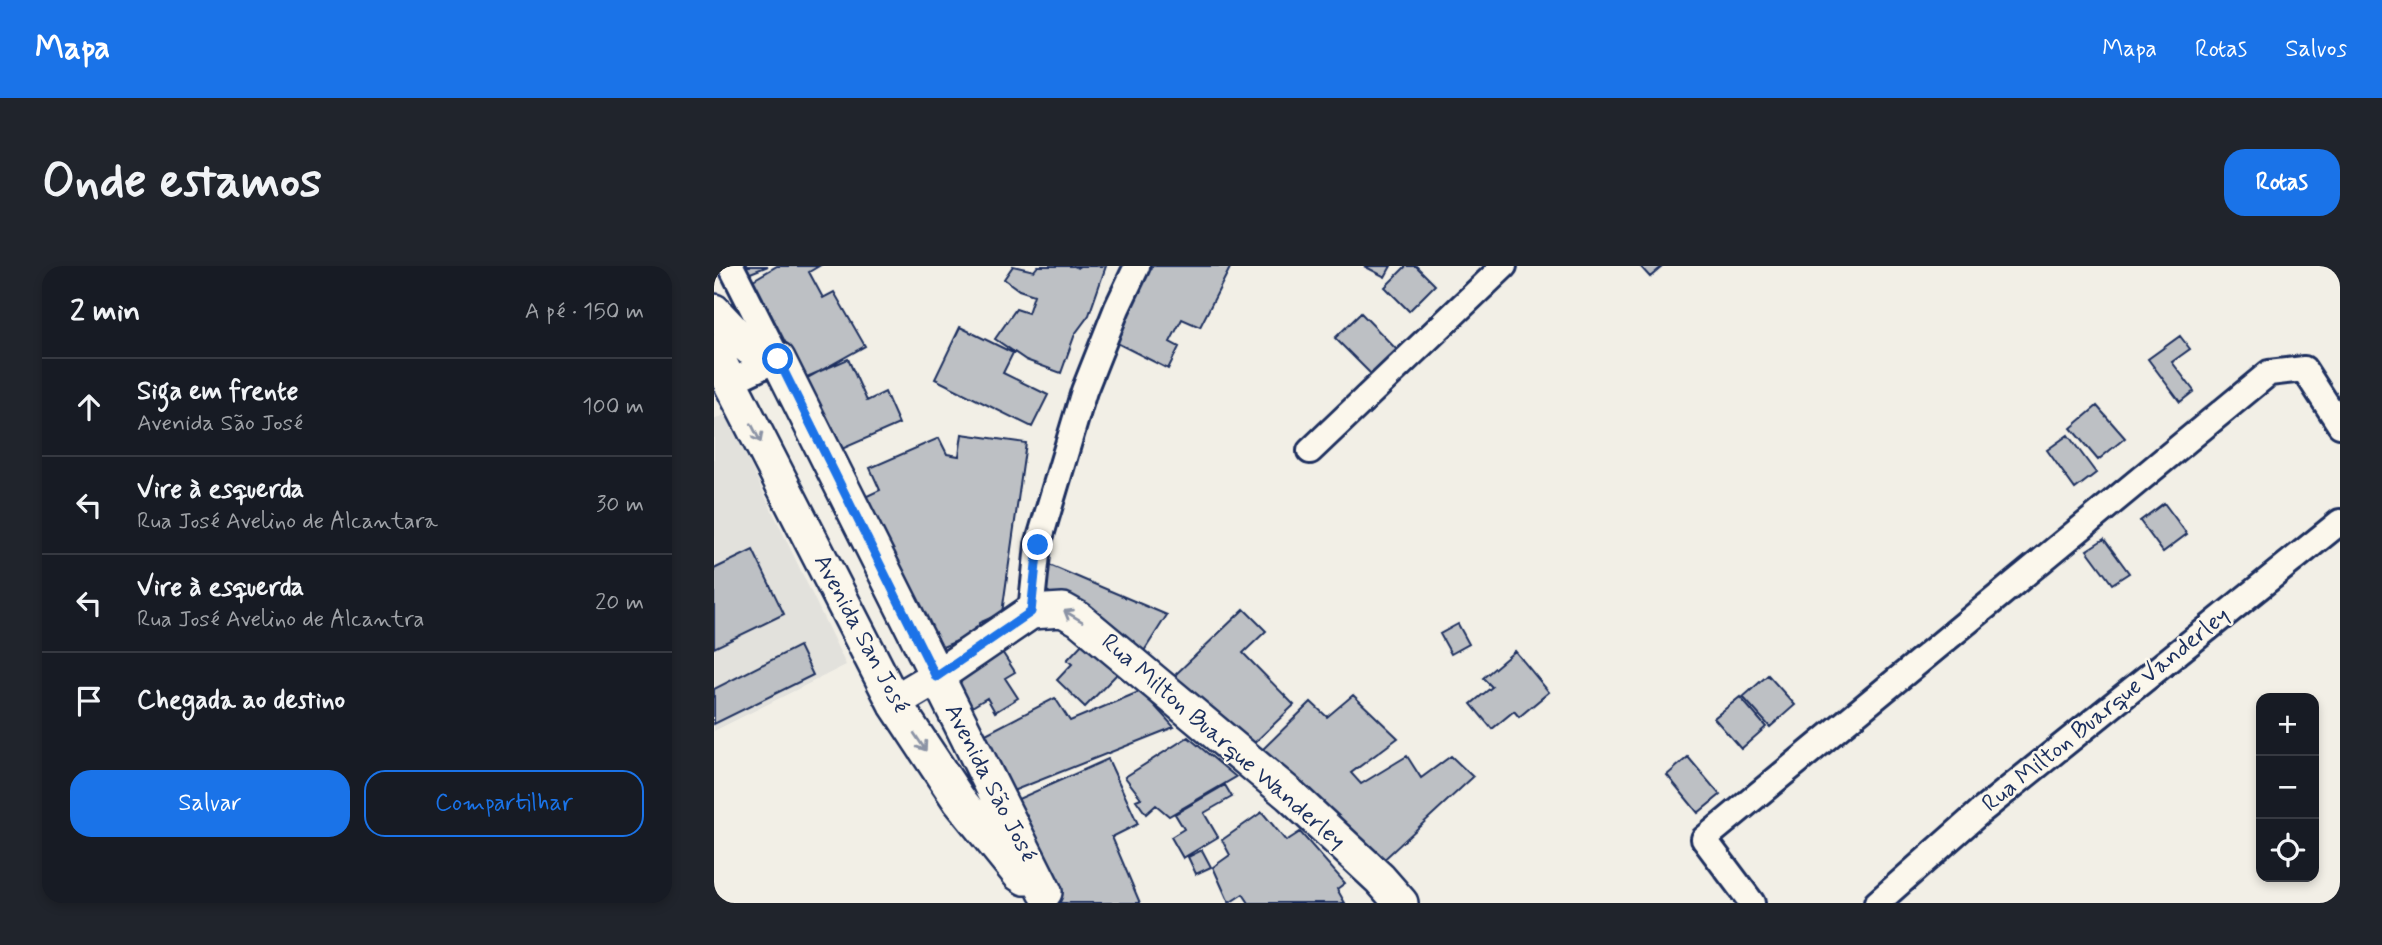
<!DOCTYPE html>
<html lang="pt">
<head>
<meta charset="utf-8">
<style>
	body { margin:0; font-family:Mynerve,sans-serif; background:#20242c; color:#f1f3f6 }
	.controls { position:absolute; right:21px; bottom:21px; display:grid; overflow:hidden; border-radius:14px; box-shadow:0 4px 10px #0003 }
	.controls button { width:63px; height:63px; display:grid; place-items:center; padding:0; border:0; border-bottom:2px solid #363941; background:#171b24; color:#f1f3f6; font:35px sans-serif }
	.stop { position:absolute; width:21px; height:21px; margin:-16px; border:5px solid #1a73e8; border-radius:50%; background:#fff }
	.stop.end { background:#1a73e8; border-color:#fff; box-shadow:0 2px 7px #0008 }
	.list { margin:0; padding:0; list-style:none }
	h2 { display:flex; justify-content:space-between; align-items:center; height:91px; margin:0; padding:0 28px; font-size:30px }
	h2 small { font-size:23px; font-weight:400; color:#9ea1a6 }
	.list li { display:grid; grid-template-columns:46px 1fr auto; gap:21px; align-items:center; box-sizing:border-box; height:98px; padding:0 28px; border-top:2px solid #363941 }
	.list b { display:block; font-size:26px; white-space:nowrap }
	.list p { margin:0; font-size:23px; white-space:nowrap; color:#9ea1a6 }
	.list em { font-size:23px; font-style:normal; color:#9ea1a6 }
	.actions { display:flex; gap:14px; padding:21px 28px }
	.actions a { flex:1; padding:16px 0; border:2px solid #1a73e8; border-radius:21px; text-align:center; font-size:24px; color:#1a73e8 }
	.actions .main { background:#1a73e8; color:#fff }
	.icon { flex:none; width:38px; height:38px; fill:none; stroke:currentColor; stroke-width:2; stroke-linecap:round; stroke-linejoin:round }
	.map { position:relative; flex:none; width:1626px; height:637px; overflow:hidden; border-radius:21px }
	header { display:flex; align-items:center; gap:42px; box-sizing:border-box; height:98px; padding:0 35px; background:#1a73e8; color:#fff }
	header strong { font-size:33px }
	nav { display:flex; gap:38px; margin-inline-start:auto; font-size:24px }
	.intro { display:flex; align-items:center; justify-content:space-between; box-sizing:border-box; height:168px; padding:0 42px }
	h1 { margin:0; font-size:49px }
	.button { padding:18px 32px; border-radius:21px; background:#1a73e8; color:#fff; font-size:24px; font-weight:700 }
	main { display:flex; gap:42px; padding:0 42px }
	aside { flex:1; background:#171b24; border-radius:21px; box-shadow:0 4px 10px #0003 }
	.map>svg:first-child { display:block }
	.built { fill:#e2e1dc }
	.building { fill:#bdc0c4; stroke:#1b2f5e; stroke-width:2 }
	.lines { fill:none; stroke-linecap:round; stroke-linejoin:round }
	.street-casing { stroke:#1b2f5e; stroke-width:30 }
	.secondary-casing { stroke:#1b2f5e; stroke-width:38 }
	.street { stroke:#fbf7ec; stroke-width:24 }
	.secondary { stroke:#fbf7ec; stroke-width:33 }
	.oneway { stroke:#8b93a5 }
	.route { stroke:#1a73e8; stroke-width:9 }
	.labels { text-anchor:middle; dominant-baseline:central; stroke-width:5; stroke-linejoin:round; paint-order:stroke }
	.street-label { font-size:24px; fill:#1b2f5e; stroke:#fbf7ec }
</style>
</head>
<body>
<header>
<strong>Mapa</strong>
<nav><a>Mapa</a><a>Rotas</a><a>Salvos</a></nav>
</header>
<div class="intro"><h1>Onde estamos</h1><a class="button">Rotas</a></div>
<main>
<aside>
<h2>2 min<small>A pé · 150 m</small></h2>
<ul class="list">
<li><svg class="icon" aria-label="ahead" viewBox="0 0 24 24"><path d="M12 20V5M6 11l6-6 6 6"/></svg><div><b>Siga em frente</b><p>Avenida São José</p></div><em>100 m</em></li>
<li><svg class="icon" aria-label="left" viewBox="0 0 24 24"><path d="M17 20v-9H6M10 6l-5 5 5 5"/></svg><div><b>Vire à esquerda</b><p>Rua José Avelino de Alcantara</p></div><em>30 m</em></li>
<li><svg class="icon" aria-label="left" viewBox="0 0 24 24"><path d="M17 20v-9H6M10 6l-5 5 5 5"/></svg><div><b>Vire à esquerda</b><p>Rua José Avelino de Alcantra</p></div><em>20 m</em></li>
<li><svg class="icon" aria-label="arrive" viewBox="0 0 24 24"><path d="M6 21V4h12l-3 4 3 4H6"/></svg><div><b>Chegada ao destino</b></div></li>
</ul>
<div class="actions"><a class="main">Salvar</a><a>Compartilhar</a></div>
</aside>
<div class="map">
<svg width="1626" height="637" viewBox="0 0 1626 637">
	<rect width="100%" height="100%" fill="#f2efe6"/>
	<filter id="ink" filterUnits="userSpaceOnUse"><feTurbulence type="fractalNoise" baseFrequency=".0143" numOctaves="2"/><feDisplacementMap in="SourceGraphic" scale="14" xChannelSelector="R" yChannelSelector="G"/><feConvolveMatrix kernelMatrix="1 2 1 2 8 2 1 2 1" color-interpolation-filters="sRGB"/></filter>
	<g filter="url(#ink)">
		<path class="built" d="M12,148L132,399L0,465V154Z"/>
		<path class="building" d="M25,0H54L29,10Z
			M63,0H105L95,6L109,32L120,26L151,80L90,114L34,17Z
			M299,0L320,5L324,0H360L365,2L362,0H392L375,49L361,68L347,107L312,94L281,73L302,43L314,47L320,29L305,24L290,13Z
			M437,0H517L486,61L468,53L456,76L465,81L454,103L399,75Z
			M650,0H677L671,11Z
			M692,0H702L721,19L695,45L671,21Z
			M926,0H949L936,11Z
			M647,47L685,86L660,111L621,72Z
			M246,61L299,87L289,107L334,129L318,161L221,113Z
			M1466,70L1476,83L1458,96L1480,125L1466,136L1434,93Z
			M134,93L153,135L171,126L185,158L121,186L88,113Z
			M1383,140L1411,172L1384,194L1357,162Z
			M248,168L312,177L288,347L265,357L264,366L217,386L151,231L166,224L156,202L225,172L233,188L245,190Z
			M1354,169L1382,207L1361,223L1333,184Z
			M1450,237L1473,268L1449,286L1426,255Z
			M1390,273L1415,307L1398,318L1373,284Z
			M39,284L70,348L0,382V303Z
			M326,295L453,349L430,385L317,315Z
			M530,343L552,365L529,387L580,439L532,485L460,410Z
			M744,358L755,378L737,388L726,368Z
			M370,376L403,408L371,441L343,414L358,398L353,394Z
			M283,378L301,406L291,412L304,432L281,446L273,432L253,444L232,410Z
			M85,380L99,409L0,458V423Z
			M801,385L835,426L805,451L800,445L778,463L757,438L778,421L769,412Z
			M1054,409L1081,439L1056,461L1029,431Z
			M427,425L460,461L291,528L264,472L341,432L356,455Z
			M639,429L684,472L637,507L647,518L693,490L707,512L737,490L759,511L663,600L544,488L597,436L613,451Z
			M1026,431L1052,461L1027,483L1000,452Z
			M474,471L522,511L455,550L442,539L432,548L422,534L427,532L411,511Z
			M974,491L1006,529L984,547L953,509Z
			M394,493L424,558L398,571L426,637H345L293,538Z
			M511,519L518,531L490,547L504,571L469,592L457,571L470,563L461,548Z
			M548,546L572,575L586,566L631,617L623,623L631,637H535L529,628L515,637L499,601L516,589L508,574Z
			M488,584L497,601L482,608L474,591Z"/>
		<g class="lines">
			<g class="street-casing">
				<path id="street" d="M16,116L64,93L17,0
					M596,185L790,0
					M317,346L324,279L370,125L403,42L423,0
					M1038,637L990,573L1555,107L1590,103L1626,159
					M1163,637L1266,546L1626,256"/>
			</g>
			<g class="secondary-casing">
				<path id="secondary" d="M0,45L35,82L64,93L331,626
					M0,85L180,436L245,534L305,608L311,612
					M180,436L222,411L317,346L349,344L365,353L576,529L666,613L687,637"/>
			</g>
			<use href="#street" class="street"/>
			<use href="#secondary" class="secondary"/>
		</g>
		<defs><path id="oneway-shaft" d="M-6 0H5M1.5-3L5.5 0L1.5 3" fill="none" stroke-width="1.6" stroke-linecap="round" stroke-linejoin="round" transform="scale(1.75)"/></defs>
		<g class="oneway">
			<use href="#oneway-shaft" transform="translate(42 167) rotate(63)"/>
			<use href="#oneway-shaft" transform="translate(359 350) rotate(-149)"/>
			<use href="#oneway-shaft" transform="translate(206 476) rotate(56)"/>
		</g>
	</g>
	<g class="lines" filter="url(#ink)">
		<path class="route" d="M64,93L222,411L317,346L324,279"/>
	</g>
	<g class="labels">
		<g class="street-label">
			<text transform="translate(147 368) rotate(62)">Avenida San José</text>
			<text transform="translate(1392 444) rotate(-39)">Rua Milton Buarque Vanderley</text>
			<text transform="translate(509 476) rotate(41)">Rua Milton Buarque Wanderley</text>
			<text transform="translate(276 517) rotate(63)">Avenida São José</text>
		</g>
	</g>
</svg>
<div class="controls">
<button>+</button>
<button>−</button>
<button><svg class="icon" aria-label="locate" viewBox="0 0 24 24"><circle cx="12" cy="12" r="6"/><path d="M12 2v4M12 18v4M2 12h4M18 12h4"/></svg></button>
</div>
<div class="stop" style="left:64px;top:93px"></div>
<div class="stop end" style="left:324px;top:279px"></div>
</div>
</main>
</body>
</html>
